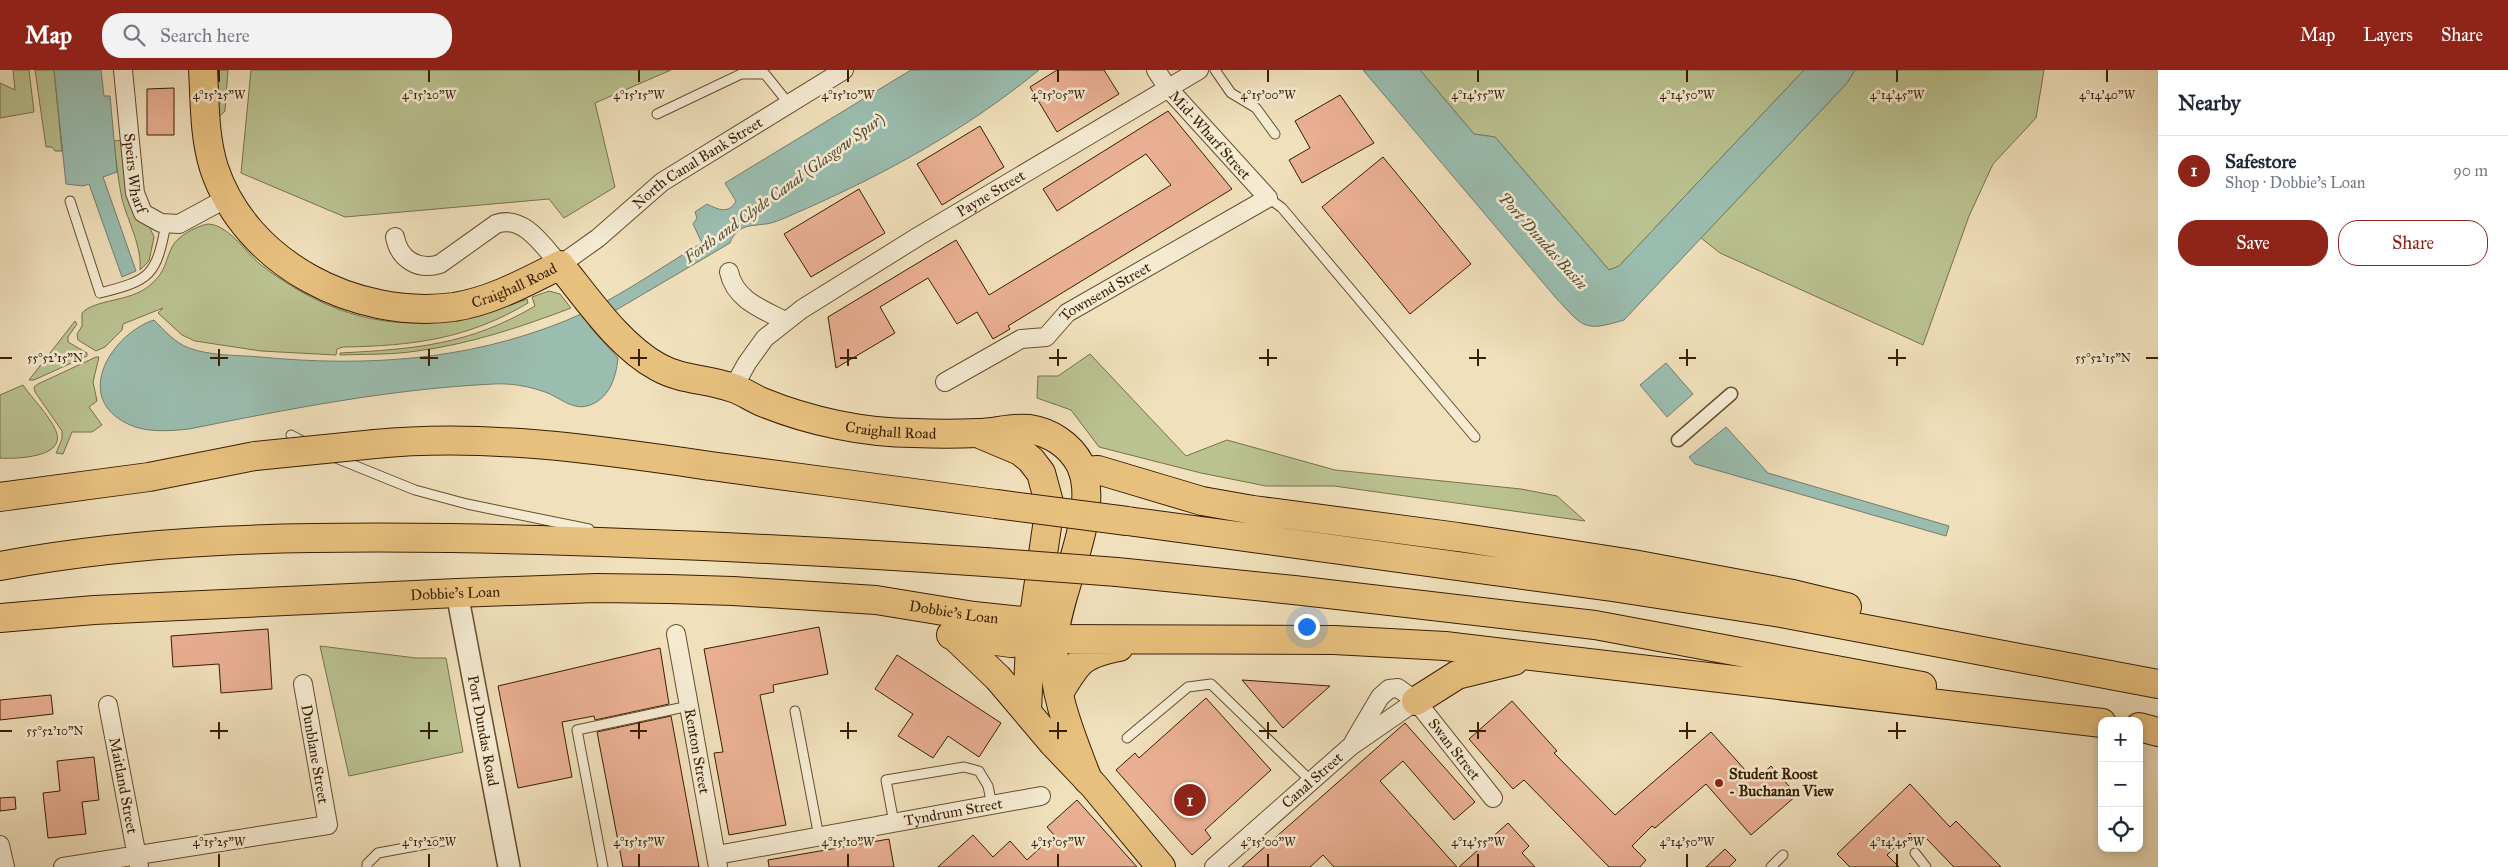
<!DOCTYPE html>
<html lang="en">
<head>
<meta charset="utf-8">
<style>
	body { margin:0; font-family:"IM FELL Great Primer",serif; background:#f2f2f3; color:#1f2937 }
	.controls { position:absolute; right:15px; bottom:15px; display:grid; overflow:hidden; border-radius:10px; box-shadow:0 2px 8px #0003 }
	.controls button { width:45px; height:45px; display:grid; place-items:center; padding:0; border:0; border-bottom:1px solid #e0e1e3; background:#fff; color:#1f2937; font:25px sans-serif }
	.you { position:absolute; left:1306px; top:556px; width:18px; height:18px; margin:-12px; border:4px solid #fff; border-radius:50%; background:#1a73e8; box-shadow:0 0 0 8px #1a73e833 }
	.badge { display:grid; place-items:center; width:32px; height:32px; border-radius:50%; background:#8f2418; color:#fff; font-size:16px; font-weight:700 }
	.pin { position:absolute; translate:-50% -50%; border:2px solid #fff; box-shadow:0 1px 5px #0006 }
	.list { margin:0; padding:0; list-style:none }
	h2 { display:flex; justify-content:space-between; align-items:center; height:65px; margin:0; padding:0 20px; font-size:21px }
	h2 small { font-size:16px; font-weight:400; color:#747a83 }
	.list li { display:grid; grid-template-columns:32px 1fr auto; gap:15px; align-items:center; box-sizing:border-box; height:70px; padding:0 20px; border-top:1px solid #e0e1e3 }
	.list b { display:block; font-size:19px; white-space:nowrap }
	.list p { margin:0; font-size:16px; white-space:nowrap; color:#747a83 }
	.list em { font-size:16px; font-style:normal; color:#747a83 }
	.actions { display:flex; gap:10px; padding:15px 20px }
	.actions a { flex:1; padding:11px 0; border:1px solid #8f2418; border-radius:20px; text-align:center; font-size:18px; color:#8f2418 }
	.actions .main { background:#8f2418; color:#fff }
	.icon { flex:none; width:28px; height:28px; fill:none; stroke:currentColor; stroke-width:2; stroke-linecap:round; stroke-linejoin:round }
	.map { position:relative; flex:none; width:2158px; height:797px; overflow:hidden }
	header { display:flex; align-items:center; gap:30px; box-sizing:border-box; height:70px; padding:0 25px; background:#8f2418; color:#fff }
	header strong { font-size:24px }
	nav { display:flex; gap:28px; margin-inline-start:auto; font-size:18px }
	.search { width:350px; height:45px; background:#f2f2f3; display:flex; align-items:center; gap:12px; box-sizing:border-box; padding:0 18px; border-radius:20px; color:#747a83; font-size:19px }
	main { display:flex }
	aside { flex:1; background:#fff }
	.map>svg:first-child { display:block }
	.green { fill:#bac290; stroke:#797048 }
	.water { fill:#9abdb0; stroke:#737d6a }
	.building { fill:#eab093; stroke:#381d00 }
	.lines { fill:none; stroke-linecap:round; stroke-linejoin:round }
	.service-casing { stroke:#664e2f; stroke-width:11 }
	.pedestrian-casing { stroke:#664e2f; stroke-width:15 }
	.minor-casing { stroke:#664e2f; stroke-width:20 }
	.tertiary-casing { stroke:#664e2f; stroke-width:24 }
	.primary-casing { stroke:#381d00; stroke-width:30 }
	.motorway-casing { stroke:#381d00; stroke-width:30 }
	.service { stroke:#f5ebd3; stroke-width:9 }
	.pedestrian { stroke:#f5ebd3; stroke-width:12 }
	.minor { stroke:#f5ebd3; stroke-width:18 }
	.tertiary { stroke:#f5ebd3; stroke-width:21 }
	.primary { stroke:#e8c07e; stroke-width:28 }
	.motorway { stroke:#e8c07e; stroke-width:28 }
	.motorway-bridge-casing { stroke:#381d00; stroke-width:30; stroke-linecap:butt }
	.motorway-bridge { stroke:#e8c07e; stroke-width:28 }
	.ticks { fill:none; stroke:#381d00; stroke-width:2 }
	.poi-dot { fill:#8f2418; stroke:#f5ebd3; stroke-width:2 }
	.labels { text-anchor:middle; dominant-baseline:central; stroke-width:5; stroke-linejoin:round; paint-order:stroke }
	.street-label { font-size:15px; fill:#381d00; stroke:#f5ebd3 }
	.poi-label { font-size:15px; font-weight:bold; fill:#381d00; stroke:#f5ebd3; text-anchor:start }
	.water-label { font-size:16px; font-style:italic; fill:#554d35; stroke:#f5ebd3 }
	.ticks-label { font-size:12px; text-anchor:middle; fill:#381d00; stroke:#f5ebd3; stroke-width:5; stroke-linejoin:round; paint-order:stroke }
</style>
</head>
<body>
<header>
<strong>Map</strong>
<div class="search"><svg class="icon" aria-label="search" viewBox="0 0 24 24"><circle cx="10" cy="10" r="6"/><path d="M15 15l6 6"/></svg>Search here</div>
<nav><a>Map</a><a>Layers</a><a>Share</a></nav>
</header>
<main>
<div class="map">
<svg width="2158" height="797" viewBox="0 0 2158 797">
	<rect width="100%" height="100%" fill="#f0e0bb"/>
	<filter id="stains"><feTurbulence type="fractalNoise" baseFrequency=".004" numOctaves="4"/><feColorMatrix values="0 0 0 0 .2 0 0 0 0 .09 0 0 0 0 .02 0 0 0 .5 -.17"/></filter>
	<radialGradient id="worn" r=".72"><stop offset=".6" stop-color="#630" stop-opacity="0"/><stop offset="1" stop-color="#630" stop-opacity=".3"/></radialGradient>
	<path class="green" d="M13,0H29L34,42L0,48V13L15,20Z
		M35,0H54L62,81H55L52,77H46Z
		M215,0H228L225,41L219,47Z
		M251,0H671L595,33L615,117L564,148L549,129L345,147L241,103Z
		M1420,0H1804L1619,196L1609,200L1495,67L1474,64Z
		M1855,0H2044L2036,48L1993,94L1969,146L1923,275L1720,183L1701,168L1847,13Z
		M123,70L131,138L150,158L154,167L149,191L140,200C142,176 128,152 122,129C118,110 116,90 114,71Z
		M208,154C229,155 245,182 261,195C348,261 426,268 527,229L528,233C468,269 412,276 343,277L337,279L336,285L261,281L195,271L182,265L158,243L163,238L123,254L122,260L105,277L96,281L78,270L77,264L82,256V243C95,229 130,232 149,216C166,202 164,194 172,177C177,166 197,156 208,154Z
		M549,221L560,224L571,238C521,257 470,274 417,281C392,285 365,284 340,285V283C415,279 469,275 535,236L532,227Z
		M75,251L77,254L68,267V272L87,283V286L34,310H29Z
		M1090,284L1186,386L1227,370L1335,400L1521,419L1557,426L1585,451L1334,416H1266L1201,403L1099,377L1071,340L1037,328L1038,306H1058Z
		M96,287H99L93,312L97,331L89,337L102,355L92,362H72L63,384L56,383L62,369V361L35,322L34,317L38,314Z
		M23,315C33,330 48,343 56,361C67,388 15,389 0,388V325Z
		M320,576L416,588H446L463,682L349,706Z"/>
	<path class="water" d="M54,0H101L104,26H110L117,102L103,107L136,201L122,207L89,114L83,116L66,114Z
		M911,0H1039C967,59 887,103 803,140C793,144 782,150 771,153C753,157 738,152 730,173L589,256L618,288C616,308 609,330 587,336C572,340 559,327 545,322C528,316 511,313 493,314C390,319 289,339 189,359C170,361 146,363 128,354C71,327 113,263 154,250C164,260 175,273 189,278C210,286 238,285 260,287C365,297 466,291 565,251C613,232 658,199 702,173L693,154L697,148L695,142L707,134C717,139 729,145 736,131L725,113Z
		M1363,0H1420L1474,64L1495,67L1609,200L1619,196L1804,0H1855L1847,13L1624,250C1584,262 1584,258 1556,228Z
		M1666,293L1693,324L1667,347L1640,315Z
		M1726,357L1768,403L1949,456L1946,466L1695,394L1689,387Z"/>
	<path class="building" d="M1057,0H1104L1119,24L1057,62L1030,17Z
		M174,18V65H147V19Z
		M1340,25L1374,73L1302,113L1289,90L1310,78L1295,51Z
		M1168,41L1232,119L1008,256L1010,259L993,269L977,242L957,254L928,208L880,237L895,263L836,298L828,247L956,170L989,225L1171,115L1146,84L1057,141L1043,119Z
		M980,56L1004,97L942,135L917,94Z
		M1383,87L1471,194L1410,244L1322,137Z
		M859,119L885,163L811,207L784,164Z
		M819,557L828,604L773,615L774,622L760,625L786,755L729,765L714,683L723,682L704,579Z
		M268,559L272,619L221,623L219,594L173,597L171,566Z
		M660,578L669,634L595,650L594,646L562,652L572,707L518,718L498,616Z
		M897,585L1001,653L979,687L948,666L933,688L898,666L913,644L875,619Z
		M1242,610L1330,616L1283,658Z
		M51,625L53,644L0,650V630Z
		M1206,628L1271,700L1205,760L1211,768L1192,785L1116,700L1135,683L1139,688Z
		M1512,631L1557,681L1554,683L1615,745L1711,662L1755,711L1771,696L1797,725L1751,765L1706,714L1655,758L1652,756L1632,776L1646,790L1640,797H1609L1524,710L1513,719L1469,669Z
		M671,646L699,797H623L597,662Z
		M1405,653L1475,732L1454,750L1403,691L1380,711L1457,797H1334L1323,785L1310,797H1242Z
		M94,687L99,730L82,732L86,764L48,768L43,723L60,721L57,691Z
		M1910,714L1950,757L1956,751L2001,797H1954L1923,765L1917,771L1910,763L1887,785L1899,797H1850L1837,784Z
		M15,727L16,739L0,741V728Z
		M1077,730L1137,797H938L973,765L993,787L1010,771L1027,790L1054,765L1047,757Z
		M1508,753L1529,776L1522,783L1535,797H1459Z
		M889,769L894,797H769L768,790Z
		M1725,779L1736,790L1729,797H1706Z"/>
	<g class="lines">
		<g class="service-casing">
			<path id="service" d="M1215,0L1231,23L1256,38L1275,64
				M657,44L741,4H765L789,34
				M1266,126L1282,138L1475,367
				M70,131L100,223C151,210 156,206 166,154
				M291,365L306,373
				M331,386L415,420L467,434L589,459
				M795,641L819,767
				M1127,668L1188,617L1211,614L1311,711
				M894,753L886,710L964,697L979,701L988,716L992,735
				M1915,783L1926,797
				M367,797V794L378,783L448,770
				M603,797L577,660L689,636
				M1771,797L1783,785"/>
		</g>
		<g class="pedestrian-casing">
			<path id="pedestrian" d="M1678,370L1731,324"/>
		</g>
		<g class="minor-casing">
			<g id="minor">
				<path id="s1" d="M123,0L135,123L143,143L161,153L179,154L227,128"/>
				<path id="s2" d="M395,167C399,189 418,201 440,194L496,154C524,144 544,177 560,195L598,168L662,112L844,0"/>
				<path d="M729,202C735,230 762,239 785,251"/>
				<path id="s3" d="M945,312L1021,269L1046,267L1067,243L1268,128L1167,17L1156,0"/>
				<path id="s4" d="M733,318L747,293L765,268L802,239L919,166L1199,0"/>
				<path id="s5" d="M676,564L718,797"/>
				<path id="s6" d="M108,635L139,797"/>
				<path id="s7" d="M1354,671L1380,627L1389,619L1398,618L1416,631L1493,728"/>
				<path d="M0,775L5,797"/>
				<path id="s8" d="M717,785L1041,726"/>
				<path d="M63,797L328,755L303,614"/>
				<path id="s9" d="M1214,797L1351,676L1416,631"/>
			</g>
		</g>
		<g class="tertiary-casing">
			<g id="tertiary">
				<path id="s10" d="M457,523L509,797"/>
			</g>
		</g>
		<g class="primary-casing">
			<g id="primary">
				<path id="s11" d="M203,0C205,33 204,66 214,98C246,194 356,250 454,237C492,231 526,212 560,195C587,228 619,276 658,297C681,310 708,309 733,318C743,321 752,328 762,332C808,351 864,363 914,363C935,364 957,364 978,363C994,363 1013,357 1029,359C1050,362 1070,375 1080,394C1103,439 1057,520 1054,569C1050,617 1071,666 1088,710"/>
				<path d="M982,365L1020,381L1031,390L1041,403L1050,436L1030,573L1027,641"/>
				<path id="s12" d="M0,548L94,540L457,523L597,518L669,519L733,521L876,530L974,546L1033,552L1055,559"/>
				<path d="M951,565L1011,573L1047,570"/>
				<path d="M954,566L998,608L1053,673L1094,716L1161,797"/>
			</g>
		</g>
		<g class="motorway-casing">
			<path id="motorway" d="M375,374C487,363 601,380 711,396C806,409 901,421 996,434
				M1083,401L1098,400L1202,431L1253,440L1458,467L1633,494L1793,524L1847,537
				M0,427L149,407L255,386
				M1127,451L1612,517L1781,543L2158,614
				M0,496C148,468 299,466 450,468C629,471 807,480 985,492
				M1117,502L1294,520L1595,555L1922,616
				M1054,569L1334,570L1445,576L2102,653
				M1059,623C1078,591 1082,584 1119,577
				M1416,631L1457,605L1514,591
				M2139,657L2158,662"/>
		</g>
		<use href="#service" class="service"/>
		<use href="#pedestrian" class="pedestrian"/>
		<use href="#minor" class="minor"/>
		<use href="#tertiary" class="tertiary"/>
		<use href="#primary" class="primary"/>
		<use href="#motorway" class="motorway"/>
		<g class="motorway-bridge-casing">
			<path id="motorway-bridge" d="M255,386L375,374
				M996,434L1127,451
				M985,492L1117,502"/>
		</g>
		<use href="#motorway-bridge" class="motorway-bridge"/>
	</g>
	<path class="ticks" d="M219,0V12M429,0V12M639,0V12M848,0V12M1058,0V12M1268,0V12M1478,0V12M1687,0V12M1897,0V12M2107,0V12M219,279V296M429,279V296M639,279V296M848,279V296M1058,279V296M1268,279V296M1478,279V296M1687,279V296M1897,279V296M0,288H12M210,288H228M420,288H438M630,288H647M840,288H857M1049,288H1067M1259,288H1277M1469,288H1486M1679,288H1696M1888,288H1906M2146,288H2158M219,652V669M429,652V669M639,652V669M848,652V669M1058,652V669M1268,652V669M1478,652V669M1687,652V669M1897,652V669M0,661H12M210,661H228M420,661H438M630,661H647M840,661H857M1049,661H1067M1259,661H1277M1469,661H1486M1679,661H1696M1888,661H1906M219,784V797M429,784V797M639,784V797M848,784V797M1058,784V797M1268,784V797M1478,784V797M1687,784V797M1897,784V797"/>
	<circle class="poi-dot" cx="1719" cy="713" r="5"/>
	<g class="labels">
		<g class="street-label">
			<text transform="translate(1210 65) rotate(48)">Mid-Wharf Street</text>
			<text stroke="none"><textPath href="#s2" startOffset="382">North Canal Bank Street</textPath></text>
			<text stroke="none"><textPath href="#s1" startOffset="104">Speirs Wharf</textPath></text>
			<text stroke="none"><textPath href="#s4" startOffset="328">Payne Street</textPath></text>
			<text stroke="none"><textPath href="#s11" startOffset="462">Craighall Road</textPath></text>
			<text stroke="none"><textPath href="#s3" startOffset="188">Townsend Street</textPath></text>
			<text stroke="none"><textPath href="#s11" startOffset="898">Craighall Road</textPath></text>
			<text stroke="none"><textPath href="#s12" startOffset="456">Dobbie's Loan</textPath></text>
			<text stroke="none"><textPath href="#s12" startOffset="956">Dobbie's Loan</textPath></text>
			<text stroke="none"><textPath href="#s10" startOffset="140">Port Dundas Road</textPath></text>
			<text stroke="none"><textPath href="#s7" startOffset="156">Swan Street</textPath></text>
			<text stroke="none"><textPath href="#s5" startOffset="119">Renton Street</textPath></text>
			<text transform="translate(315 684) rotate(80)">Dunblane Street</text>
			<text stroke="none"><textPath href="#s9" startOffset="131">Canal Street</textPath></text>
			<text stroke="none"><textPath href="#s6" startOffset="82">Maitland Street</textPath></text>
			<text stroke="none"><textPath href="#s8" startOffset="240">Tyndrum Street</textPath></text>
		</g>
		<g class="poi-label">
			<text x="1729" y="704">Student Roost<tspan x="1729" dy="17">- Buchanan View</tspan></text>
		</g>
		<g class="water-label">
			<text transform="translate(784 118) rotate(-36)">Forth and Clyde Canal (Glasgow Spur)</text>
			<text transform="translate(1543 171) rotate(48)">Port Dundas Basin</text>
		</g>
	</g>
	<g class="ticks-label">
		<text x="219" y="29">4°15'25"W</text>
		<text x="429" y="29">4°15'20"W</text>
		<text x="639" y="29">4°15'15"W</text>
		<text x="848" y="29">4°15'10"W</text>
		<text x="1058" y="29">4°15'05"W</text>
		<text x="1268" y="29">4°15'00"W</text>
		<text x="1478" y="29">4°14'55"W</text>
		<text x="1687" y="29">4°14'50"W</text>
		<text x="1897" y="29">4°14'45"W</text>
		<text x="2107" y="29">4°14'40"W</text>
		<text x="55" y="292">55°52'15"N</text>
		<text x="2103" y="292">55°52'15"N</text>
		<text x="55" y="665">55°52'10"N</text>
		<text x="219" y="776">4°15'25"W</text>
		<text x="429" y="776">4°15'20"W</text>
		<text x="639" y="776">4°15'15"W</text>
		<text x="848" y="776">4°15'10"W</text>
		<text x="1058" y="776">4°15'05"W</text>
		<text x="1268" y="776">4°15'00"W</text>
		<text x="1478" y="776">4°14'55"W</text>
		<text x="1687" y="776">4°14'50"W</text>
		<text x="1897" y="776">4°14'45"W</text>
	</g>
	<rect width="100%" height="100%" filter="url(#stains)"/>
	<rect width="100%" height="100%" fill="url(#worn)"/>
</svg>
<div class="controls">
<button>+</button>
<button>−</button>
<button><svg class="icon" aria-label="locate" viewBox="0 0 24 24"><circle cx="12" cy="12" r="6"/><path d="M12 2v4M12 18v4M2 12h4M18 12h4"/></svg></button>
</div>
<div class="you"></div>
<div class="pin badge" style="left:1190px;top:730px">1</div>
</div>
<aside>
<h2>Nearby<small></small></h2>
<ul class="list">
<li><span class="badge">1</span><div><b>Safestore</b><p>Shop · Dobbie's Loan</p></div><em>90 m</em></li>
</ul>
<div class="actions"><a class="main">Save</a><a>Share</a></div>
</aside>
</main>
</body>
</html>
